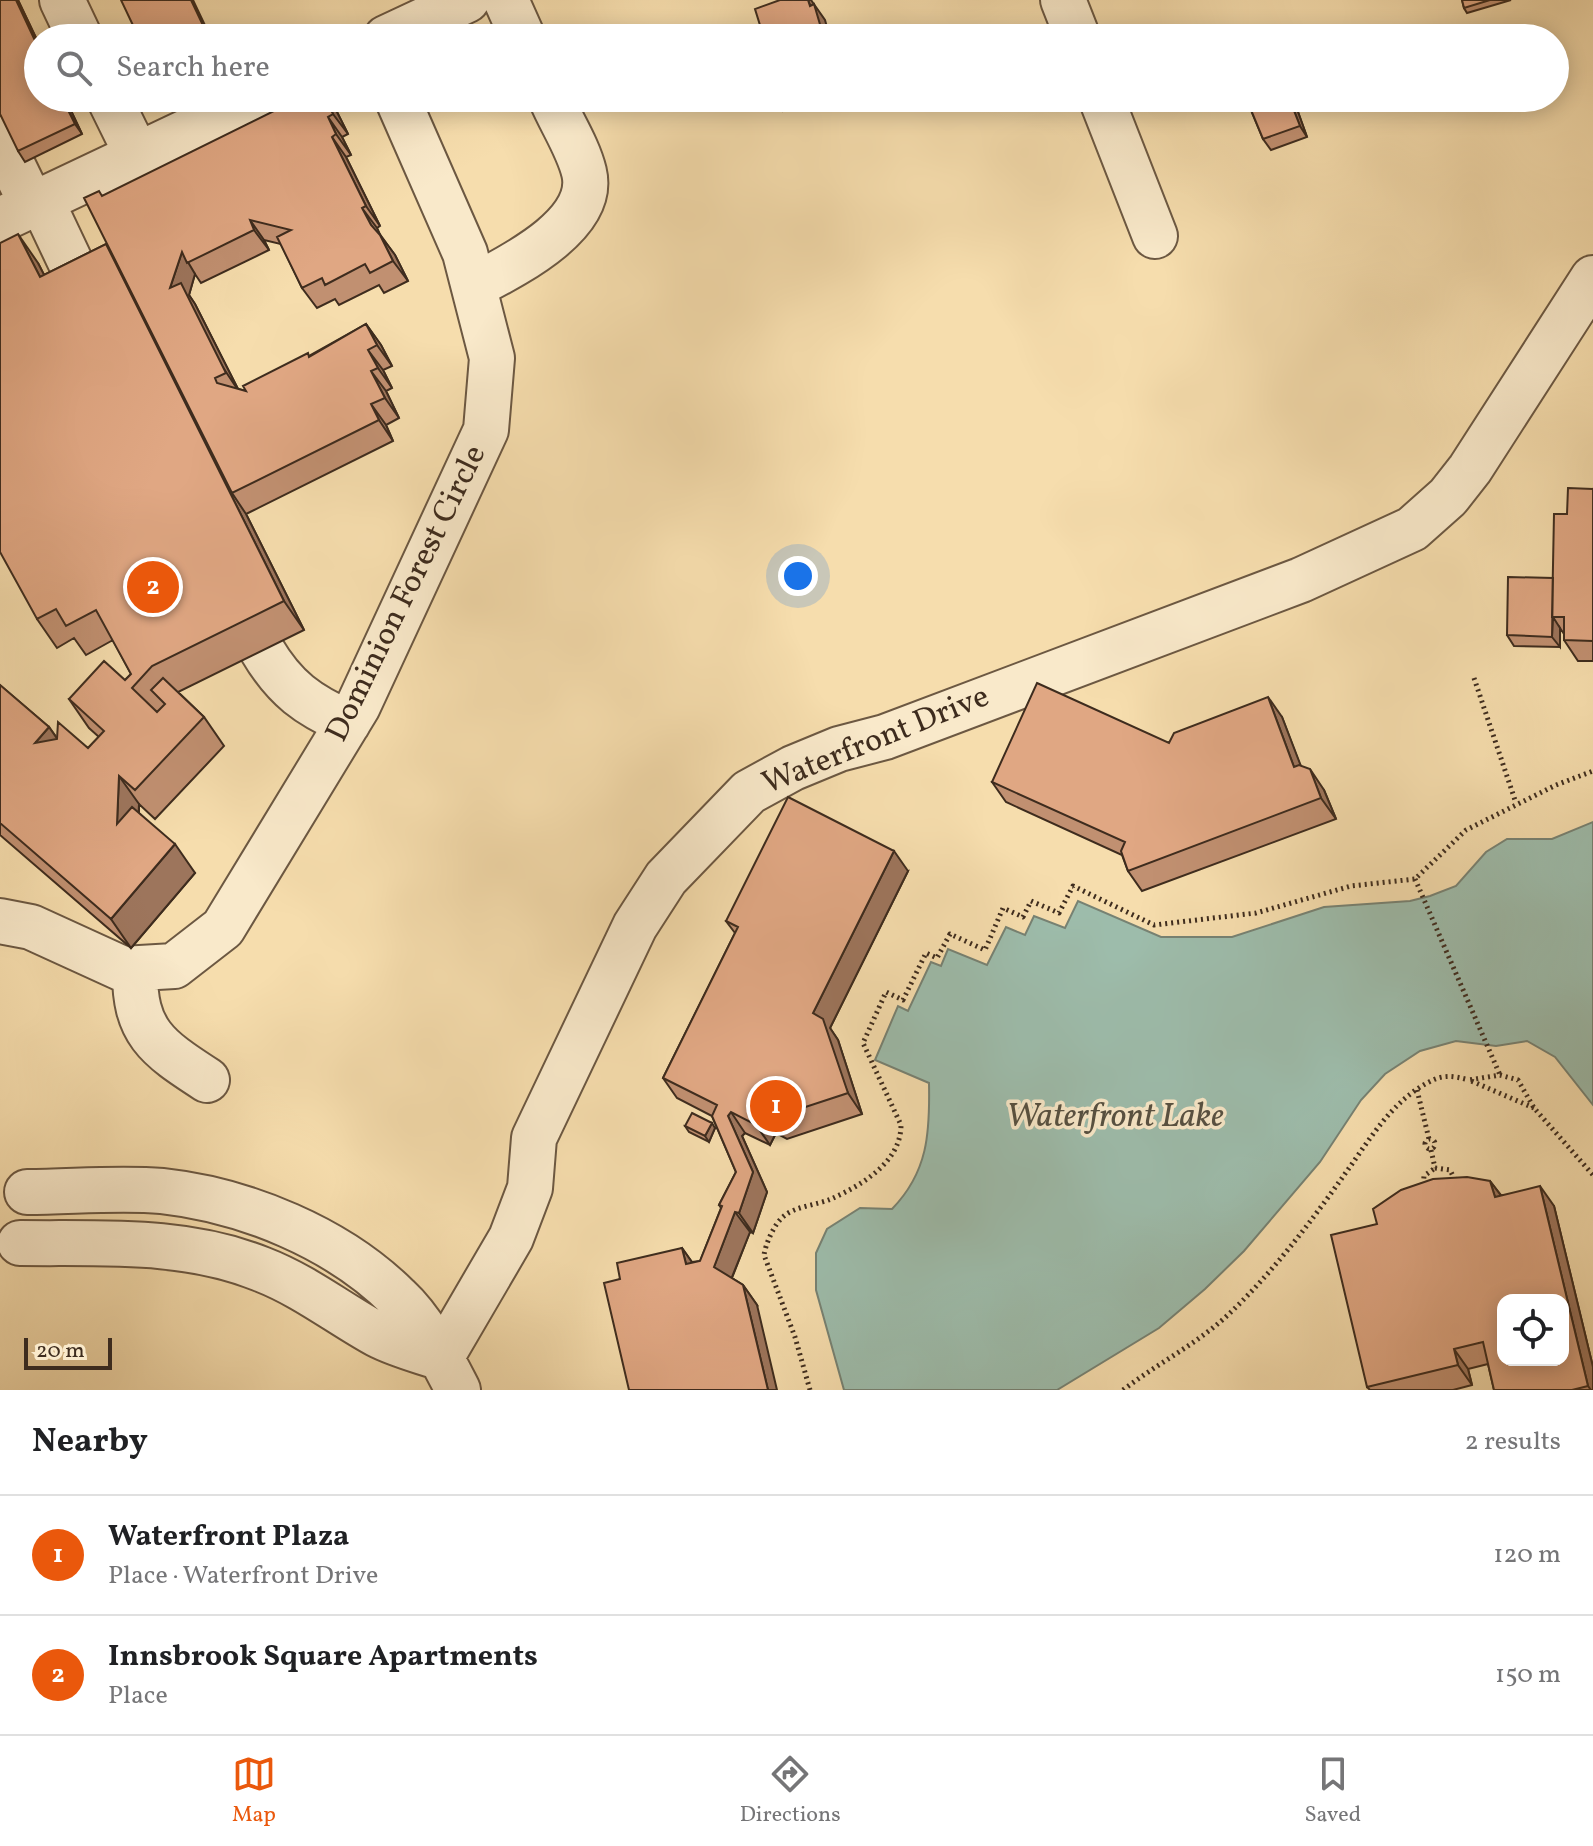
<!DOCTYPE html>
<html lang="en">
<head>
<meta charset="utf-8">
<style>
	body { margin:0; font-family:Vollkorn,serif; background:#f6f6f6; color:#202124 }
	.controls { position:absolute; right:24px; bottom:24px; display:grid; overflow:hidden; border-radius:16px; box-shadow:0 4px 20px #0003 }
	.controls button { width:72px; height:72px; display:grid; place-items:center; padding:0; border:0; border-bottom:2px solid #e0e0e0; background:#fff; color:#202124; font:40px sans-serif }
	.scale { position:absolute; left:24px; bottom:20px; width:88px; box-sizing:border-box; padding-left:8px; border:4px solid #3e2c1e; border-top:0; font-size:22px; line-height:28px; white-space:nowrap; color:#3e2c1e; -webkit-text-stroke:6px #f9e9ca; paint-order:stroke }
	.you { position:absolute; left:798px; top:576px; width:28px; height:28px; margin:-20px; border:6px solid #fff; border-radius:50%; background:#1a73e8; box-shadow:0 0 0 12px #1a73e833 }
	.badge { display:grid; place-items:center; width:52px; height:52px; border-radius:50%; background:#ea580c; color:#fff; font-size:26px; font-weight:700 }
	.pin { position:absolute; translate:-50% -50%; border:4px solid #fff; box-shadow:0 2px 8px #0006 }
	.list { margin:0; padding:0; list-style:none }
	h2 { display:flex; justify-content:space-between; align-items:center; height:104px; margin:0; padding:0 32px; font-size:34px }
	h2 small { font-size:26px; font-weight:400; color:#757577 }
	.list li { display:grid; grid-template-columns:52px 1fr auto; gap:24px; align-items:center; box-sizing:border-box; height:120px; padding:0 32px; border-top:2px solid #e0e0e0 }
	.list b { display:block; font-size:30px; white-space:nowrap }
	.list p { margin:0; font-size:26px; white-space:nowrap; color:#757577 }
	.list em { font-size:26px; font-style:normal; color:#757577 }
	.icon { flex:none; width:44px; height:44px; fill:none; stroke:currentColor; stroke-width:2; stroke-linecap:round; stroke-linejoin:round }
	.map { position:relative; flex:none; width:1593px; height:1390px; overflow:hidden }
	.search { position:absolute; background:#fff; box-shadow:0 4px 20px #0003; left:24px; right:24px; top:24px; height:88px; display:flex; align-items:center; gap:20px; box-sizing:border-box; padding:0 28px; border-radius:44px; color:#757577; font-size:30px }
	.sheet { height:344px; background:#fff }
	nav { display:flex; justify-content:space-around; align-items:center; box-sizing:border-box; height:112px; border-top:2px solid #e0e0e0; background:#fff; font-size:22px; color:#757577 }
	nav a { display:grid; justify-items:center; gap:4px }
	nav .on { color:#ea580c }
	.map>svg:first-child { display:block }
	.water { fill:#9dbcab; stroke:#778273; stroke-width:2 }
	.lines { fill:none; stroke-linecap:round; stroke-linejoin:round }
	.minor-casing { stroke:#6c5842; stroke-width:48 }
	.path { stroke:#3e2c1e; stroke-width:5; stroke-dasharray:2 4; stroke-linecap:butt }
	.minor { stroke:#f9e9ca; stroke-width:44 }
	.wall { fill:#c19071; stroke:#3e2c1e; stroke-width:2 }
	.shaded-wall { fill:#9d755c; stroke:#3e2c1e; stroke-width:2 }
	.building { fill:#e0a783; stroke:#3e2c1e; stroke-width:2; fill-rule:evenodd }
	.labels { text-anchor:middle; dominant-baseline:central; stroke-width:7; stroke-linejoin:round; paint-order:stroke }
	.street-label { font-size:32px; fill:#3e2c1e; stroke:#f9e9ca }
	.water-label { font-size:34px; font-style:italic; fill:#565041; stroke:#f9e9ca }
</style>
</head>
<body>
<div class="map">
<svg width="1593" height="1390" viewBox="0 0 1593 1390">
	<rect width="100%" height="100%" fill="#f6ddad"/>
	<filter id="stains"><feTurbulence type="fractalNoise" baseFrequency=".0025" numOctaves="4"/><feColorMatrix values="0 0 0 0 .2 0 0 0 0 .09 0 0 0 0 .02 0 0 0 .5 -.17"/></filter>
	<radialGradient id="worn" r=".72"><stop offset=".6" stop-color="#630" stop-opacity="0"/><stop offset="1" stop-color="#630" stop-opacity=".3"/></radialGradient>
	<path class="water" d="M1593,822V1105L1555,1057L1527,1041L1496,1046L1456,1041L1420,1051L1385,1074L1361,1100L1320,1162L1244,1251L1205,1289L1159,1328L1057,1390H844L816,1290V1253L827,1229L860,1208L892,1209C928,1172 930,1133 929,1083L875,1060L898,1006L908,1011L931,962L941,966L948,949L987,965L1006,927L1025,935L1034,916L1065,928L1078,901L1161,937H1232L1324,907L1410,901L1430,896L1456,886L1486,852L1507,839H1552Z"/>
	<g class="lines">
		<g class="minor-casing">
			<path id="minor" d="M62,0L80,38
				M506,0L523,38
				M1063,0L1078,38
				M386,38L467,0
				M109,98L137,155
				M1101,98L1155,236
				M0,139L32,205
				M41,200L85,293
				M0,220L258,98
				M474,286C510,267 597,225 584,172C578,147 561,122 551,98
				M262,650C285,689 308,705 348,723
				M0,921L31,927L123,969L174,966L223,928L358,706L486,430L492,358L465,253L397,98
				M135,969C134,1032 156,1047 207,1080
				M27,1192C71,1192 118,1187 162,1191C245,1200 338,1238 398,1298C424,1322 442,1359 458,1390
				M20,1243C102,1244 184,1238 261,1269C305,1286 338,1313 378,1335C397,1345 421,1351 441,1358
				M441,1358L511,1238L530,1188L534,1138L635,926L666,878L749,792L793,768L839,749L885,737L1301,580L1412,529L1448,497L1470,469L1593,278"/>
		</g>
		<path class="path" d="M1474,678L1516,803
			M1415,879L1500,1075
			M1417,1090L1429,1139
			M1534,1108L1469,1080L1500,1075L1518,1080L1534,1108L1593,1175
			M1425 1144a5 5 0 1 1 10 0a5 5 0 1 1-10 0Z
			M1431,1150L1435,1168
			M1435,1168L1450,1170L1460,1190L1422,1198L1424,1176Z
			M810,1390L795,1337L764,1255C766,1243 774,1224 784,1216C796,1206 817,1205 831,1199C862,1185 901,1162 901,1125L863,1043L886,992L903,1000L926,953L937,958L950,934L985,950L1003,908L1023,917L1031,901L1059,913L1073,886L1154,925L1256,913L1351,886L1415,879L1466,830L1556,785L1593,771
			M1123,1390C1158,1363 1199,1343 1231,1312C1274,1271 1313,1219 1347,1171C1370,1139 1392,1101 1429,1082C1443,1074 1454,1076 1469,1080"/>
		<use href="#minor" class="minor"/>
	</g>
	<path class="wall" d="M18,0L38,42V98H65L82,134L25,162L18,151Z
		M1462,0H1511L1467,13L1464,8Z
		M774,98H821L783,111Z
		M1246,98H1293L1307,137L1271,150L1263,139Z
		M335,108L348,134L342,137L351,155L346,157L380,226L377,228L379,233L395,255L408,281L384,293L379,285L339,305L335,299L317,308L302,288L281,244L264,240L269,250L201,283L195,274L189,295L195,304L238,389L246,391L366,324L381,345L392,366L383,370L392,388L386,391L399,418L386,425L393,441L246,514L304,630L178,692L204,717L224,746L155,819L139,804V813L195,873L131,948L0,835V685L49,727L57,738L88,748L99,737L89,728L69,699L125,680L131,674L113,640L86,655L74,638L57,648L37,619L38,263L44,275L106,244L111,252L103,196Z
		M1593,489V661H1578L1564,640V634L1560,628V647L1514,646L1507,635L1553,578L1567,514Z
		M1282,717L1300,765L1324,790L1336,819L1142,891L1128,871L1122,855L1006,802L992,782Z
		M908,871L830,1028L838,1040L862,1114L787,1139L776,1133L770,1145L745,1133L742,1136L767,1192L753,1233L750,1232L732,1278L743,1285L757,1305L620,1279L682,1248L692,1262L700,1261L721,1208L719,1205L736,1172L712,1116L677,1098L663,1078L735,933L726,921Z
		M685,1126L715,1128L709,1142L689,1132Z
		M1490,1181L1501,1195L1554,1206L1593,1367V1390H1494L1488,1364L1468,1369L1472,1385L1453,1390H1370L1367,1387L1377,1224Z"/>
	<path class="shaded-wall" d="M16,0H18L38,42V47Z
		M191,0H193L211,38H209Z
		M808,0H811L825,20L830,38H824Z
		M62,98H65L82,134L75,124Z
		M325,98H327L335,108L348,134L333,114Z
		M1289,98H1293L1307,137L1300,126Z
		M328,117L342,137L351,155L336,134Z
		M332,137L346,157L380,226L366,206Z
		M362,208L377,228L385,245L371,225Z
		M250,220L264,240L269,250L254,230Z
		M18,234L38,263L60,306L40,277Z
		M380,235L395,255L408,281L393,261Z
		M106,244L126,273L232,493L246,514L304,630L284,601Z
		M182,252L195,274L189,295L195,304L240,393L170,288Z
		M366,324L381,345L392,366L377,345Z
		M368,350L383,370L392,388L378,368Z
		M371,371L386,391L399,418L385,398Z
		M371,404L386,425L393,441L379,420Z
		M1553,617L1560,628V647L1552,637Z
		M1268,697L1282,717L1309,787L1294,767Z
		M49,727L69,756L35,743Z
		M1310,769L1324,790L1336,819L1321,798Z
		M119,776L139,804L137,853L117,824Z
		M175,844L195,873L131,948L111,919Z
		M894,851L908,871L830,1028L838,1040L862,1114L848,1093L813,1013Z
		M731,1112L745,1133L742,1136L767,1192L753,1233L739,1213L753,1172L728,1116Z
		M762,1113L776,1133L770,1145L756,1125Z
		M712,1123L715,1128L709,1142L705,1136Z
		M1490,1181L1505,1201L1495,1197Z
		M1540,1186L1554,1206L1593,1367V1390H1591L1588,1386Z
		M735,1212L750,1232L728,1287L714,1267Z
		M682,1248L696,1268L686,1264Z
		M743,1285L757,1305L777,1390H768Z
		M1454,1349L1468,1369L1472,1385L1458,1365Z"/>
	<path class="building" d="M0,0H16L38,47V98H62L75,124L18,151L0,114Z
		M121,0H191L209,38H139Z
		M780,0H808L810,6L814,4L824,38H764L755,9Z
		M1462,0H1490L1464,8Z
		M300,98H325L333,114L328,117L336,134L332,137L366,206L362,208L371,225L380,235L393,261L370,273L365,264L325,285L322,278L302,288L277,237L291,230L250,220L254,230L187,263L182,252L170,288L181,283L226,373L215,378L217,383L246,391L243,386L308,353L309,357L366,324L377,345L368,350L378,368L371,371L385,398L371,404L379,420L232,493L84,198L99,191L102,196Z
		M1246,98H1289L1300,126L1263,139Z
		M18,234L40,277L106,244L284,601L152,666L132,688L157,712L165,704L151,690L163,678L204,717L135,790L119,776L117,824L132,807L175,844L111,919L0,823V685L49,727L35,743L57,739L58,722L88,748L104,731L69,699L104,661L125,680L131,674L96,610L66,626L56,609L37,619L0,552V243Z
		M1568,488L1593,489V641L1564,640V617H1552L1554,514H1567Z
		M1508,577L1553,578L1552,637L1507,635Z
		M1037,683L1169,743L1174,733L1268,697L1294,767L1299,765L1310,769L1321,798L1128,871L1121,851L1125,842L992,782Z
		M788,797L894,851L813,1013L823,1019L848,1093L772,1118L762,1113L756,1125L731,1112L728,1116L753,1172L739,1213L735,1212L714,1267L743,1285L768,1390H629L604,1283L620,1279L617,1263L682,1248L686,1264L700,1261L722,1206L719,1205L736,1172L712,1116L717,1105L663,1078L738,927L726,921Z
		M692,1113L712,1123L705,1136L685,1126Z
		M1467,1177L1490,1181L1495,1197L1540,1186L1588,1386L1572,1390H1494L1483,1342L1454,1349L1458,1365L1367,1387L1331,1235L1377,1224L1373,1209L1401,1190L1433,1179ZM1503,1300H1563V1360H1503Z"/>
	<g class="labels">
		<g class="street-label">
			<text transform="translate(407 594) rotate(-64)">Dominion Forest Circle</text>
			<text transform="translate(876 741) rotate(-22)">Waterfront Drive</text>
		</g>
		<g class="water-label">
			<text x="1115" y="1117">Waterfront Lake</text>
		</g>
	</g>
	<rect width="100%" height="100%" filter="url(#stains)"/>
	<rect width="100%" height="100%" fill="url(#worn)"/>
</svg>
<div class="controls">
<button><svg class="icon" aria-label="locate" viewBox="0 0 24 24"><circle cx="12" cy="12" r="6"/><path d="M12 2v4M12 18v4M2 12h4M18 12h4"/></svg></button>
</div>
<div class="scale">20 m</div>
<div class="you"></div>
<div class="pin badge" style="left:776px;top:1106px">1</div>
<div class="pin badge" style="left:153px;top:587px">2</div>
<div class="search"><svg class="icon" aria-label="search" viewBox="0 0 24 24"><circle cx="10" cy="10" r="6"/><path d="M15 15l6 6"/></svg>Search here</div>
</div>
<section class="sheet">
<h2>Nearby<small>2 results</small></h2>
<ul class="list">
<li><span class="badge">1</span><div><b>Waterfront Plaza</b><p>Place · Waterfront Drive</p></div><em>120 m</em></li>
<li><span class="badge">2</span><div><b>Innsbrook Square Apartments</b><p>Place</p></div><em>150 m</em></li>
</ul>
</section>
<nav>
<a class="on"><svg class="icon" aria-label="map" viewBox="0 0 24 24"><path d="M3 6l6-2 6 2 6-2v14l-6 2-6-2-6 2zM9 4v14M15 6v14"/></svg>Map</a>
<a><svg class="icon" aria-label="directions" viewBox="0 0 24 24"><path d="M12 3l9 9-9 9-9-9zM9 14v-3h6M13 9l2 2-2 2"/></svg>Directions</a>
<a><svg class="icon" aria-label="saved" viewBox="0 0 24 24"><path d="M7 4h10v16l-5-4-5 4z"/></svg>Saved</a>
</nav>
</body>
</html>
